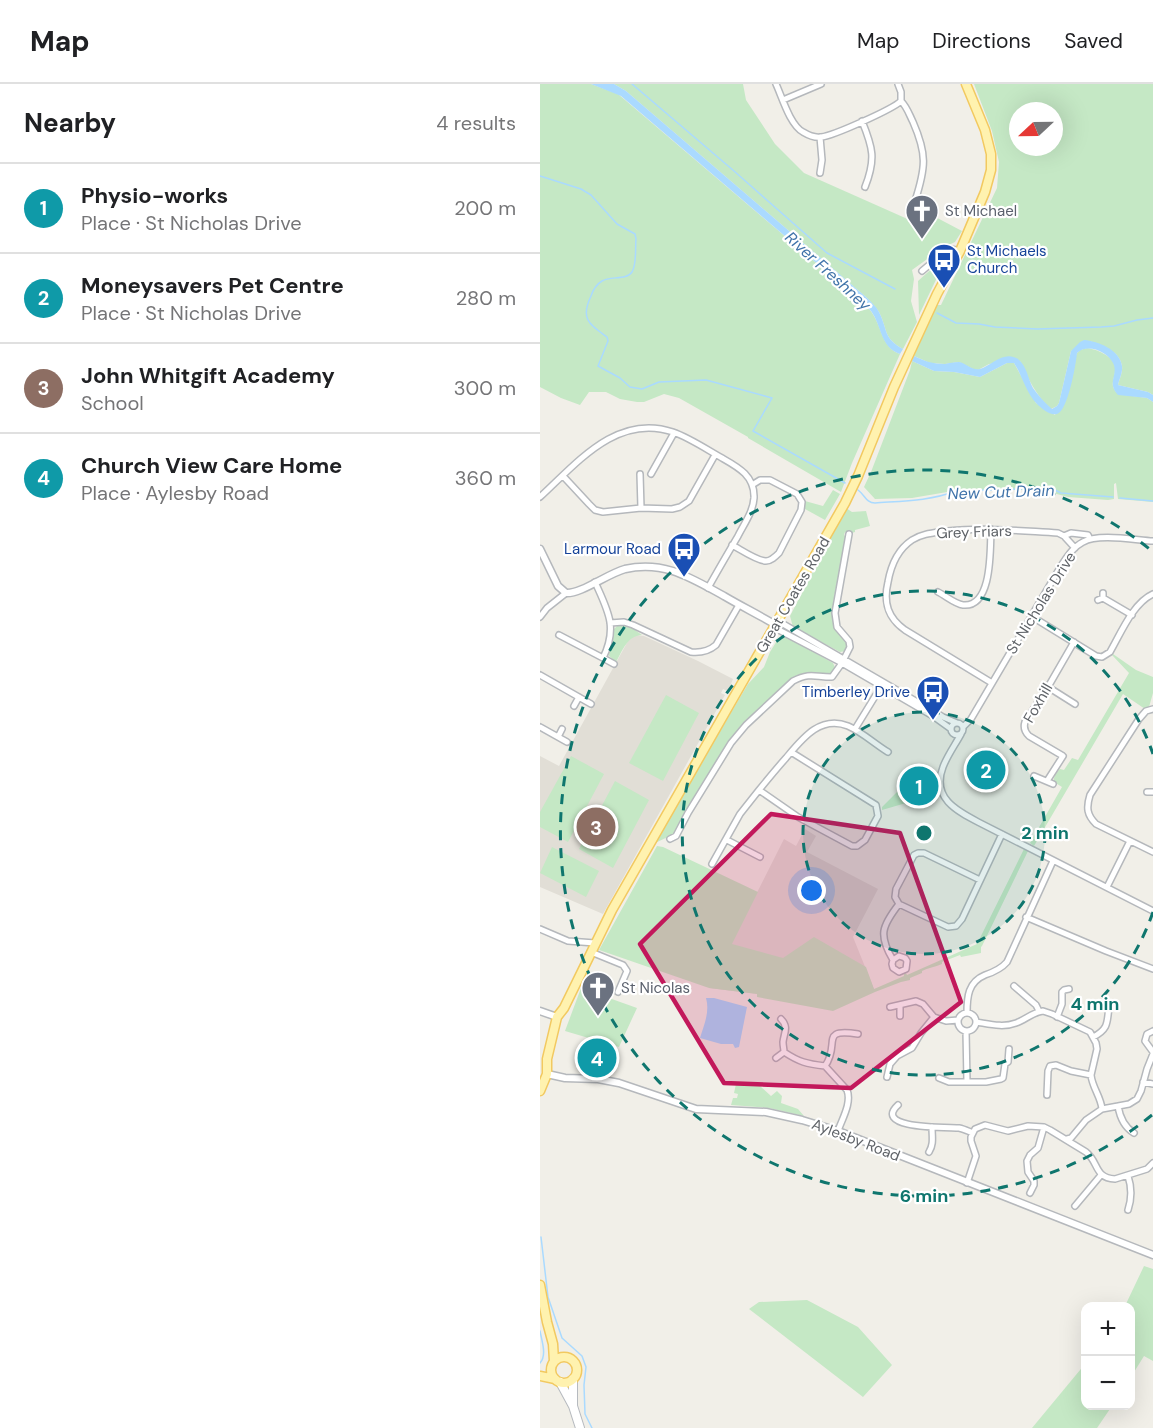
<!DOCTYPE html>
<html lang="en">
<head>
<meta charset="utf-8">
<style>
	body { margin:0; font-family:"DM Sans",sans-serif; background:#f6f6f6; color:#202124 }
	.controls { position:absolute; right:18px; bottom:18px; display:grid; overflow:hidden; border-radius:12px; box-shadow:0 6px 24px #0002 }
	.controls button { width:54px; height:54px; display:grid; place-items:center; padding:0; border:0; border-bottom:2px solid #e0e0e0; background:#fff; color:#202124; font:30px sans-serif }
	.compass { position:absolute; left:469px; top:18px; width:54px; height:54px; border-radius:50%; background:#fff; box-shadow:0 6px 24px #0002; rotate:248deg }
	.you { position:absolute; left:272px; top:807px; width:21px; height:21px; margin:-15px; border:4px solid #fff; border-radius:50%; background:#1a73e8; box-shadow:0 0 0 9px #1a73e833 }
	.badge { display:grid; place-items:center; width:39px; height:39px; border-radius:50%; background:#0f766e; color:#fff; font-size:20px; font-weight:700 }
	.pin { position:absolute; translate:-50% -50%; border:3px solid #fff; box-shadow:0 2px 6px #0006 }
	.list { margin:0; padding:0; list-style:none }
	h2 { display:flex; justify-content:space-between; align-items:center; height:78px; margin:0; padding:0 24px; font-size:26px }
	h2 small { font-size:20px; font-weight:400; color:#757577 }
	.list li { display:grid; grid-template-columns:39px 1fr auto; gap:18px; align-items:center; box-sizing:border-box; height:90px; padding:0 24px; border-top:2px solid #e0e0e0 }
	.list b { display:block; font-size:22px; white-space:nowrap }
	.list p { margin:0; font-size:20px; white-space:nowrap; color:#757577 }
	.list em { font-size:20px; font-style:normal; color:#757577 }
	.map { position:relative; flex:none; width:613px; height:1344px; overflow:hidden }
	header { display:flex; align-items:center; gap:36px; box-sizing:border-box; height:84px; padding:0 30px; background:#fff; border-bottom:2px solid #e0e0e0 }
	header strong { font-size:28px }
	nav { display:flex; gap:33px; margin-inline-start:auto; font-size:21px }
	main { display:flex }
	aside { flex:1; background:#fff }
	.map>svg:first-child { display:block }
	.education { fill:#e1ded6 }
	.green { fill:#c5e8c5; fill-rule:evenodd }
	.water { fill:#aadaff }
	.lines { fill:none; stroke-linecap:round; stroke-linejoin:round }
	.stream { stroke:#aadaff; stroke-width:1.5 }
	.minor-casing { stroke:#b5b8bc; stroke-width:8 }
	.tertiary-casing { stroke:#b5b8bc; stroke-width:9 }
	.secondary-casing { stroke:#b6babf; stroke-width:10 }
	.primary-casing { stroke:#f2c960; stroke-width:11 }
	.minor { stroke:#fff; stroke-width:5 }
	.tertiary { stroke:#fff; stroke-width:6 }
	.secondary { stroke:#fff; stroke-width:8 }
	.primary { stroke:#fff2af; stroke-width:8 }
	.marked { fill:#c2185b; fill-opacity:0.2; stroke:#c2185b; stroke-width:4.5; stroke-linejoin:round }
	.ring { fill:none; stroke:#0f766e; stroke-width:3; stroke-dasharray:10 8 }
	.labels { text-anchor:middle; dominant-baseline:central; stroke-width:4.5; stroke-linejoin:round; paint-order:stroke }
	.worship-label { font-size:15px; fill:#5b616d; stroke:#fff; text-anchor:start }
	.transit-label { font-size:15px; fill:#164399; stroke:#fff; text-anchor:end }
	.street-label { font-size:15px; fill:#5f6368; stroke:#fff }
	.water-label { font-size:16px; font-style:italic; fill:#4174aa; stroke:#fff }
	.centre { fill:#0f766e; stroke:#fff; stroke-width:3 }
	.ring-label { font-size:18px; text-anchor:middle; font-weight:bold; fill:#0f766e; stroke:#fff; stroke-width:4.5; stroke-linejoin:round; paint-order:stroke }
</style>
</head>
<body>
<header>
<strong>Map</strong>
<nav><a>Map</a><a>Directions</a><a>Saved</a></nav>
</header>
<main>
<aside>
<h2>Nearby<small>4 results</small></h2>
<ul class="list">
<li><span class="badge" style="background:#0f9aa8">1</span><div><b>Physio-works</b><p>Place · St Nicholas Drive</p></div><em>200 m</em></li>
<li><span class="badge" style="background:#0f9aa8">2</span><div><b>Moneysavers Pet Centre</b><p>Place · St Nicholas Drive</p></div><em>280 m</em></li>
<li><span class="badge" style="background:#8d6e63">3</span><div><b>John Whitgift Academy</b><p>School</p></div><em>300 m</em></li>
<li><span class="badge" style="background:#0f9aa8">4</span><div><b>Church View Care Home</b><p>Place · Aylesby Road</p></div><em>360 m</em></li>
</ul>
</aside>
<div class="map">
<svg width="613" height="1344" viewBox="0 0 613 1344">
	<rect width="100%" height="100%" fill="#f1efe8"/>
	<path class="education" d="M96,551L104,552L158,577L193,595L188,607L183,605L181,609L185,611L63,830L0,803V672L19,682L88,557Z
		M265,745L276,752L267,768L338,805L313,853L334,905L218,910L169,904L244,755L256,762Z"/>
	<path class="green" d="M0,0H51L78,10L301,200C310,208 321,216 329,225C342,239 340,263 360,270L312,379L301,408L208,354V353L139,314L124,310L104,318H97L80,315L66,308H49L40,321L21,314L0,303Z
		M74,0H203L206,16L235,60L264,89L372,137L384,127L422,147L415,158L404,163L372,186L374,195L371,217L377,238L363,265C343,254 348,246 339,228C335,222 331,218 326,213L86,7Z
		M434,0H613V311L608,308L578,301C579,296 583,288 582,282C580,267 562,261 549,257L531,267L519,319L517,322L511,325C496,312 488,294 480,277L449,280L438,286L433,285L419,278L405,280L390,279L374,272L397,221H401L457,104L459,78L452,47ZM478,27H514V63H478Z
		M406,172L407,173L379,231L378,197Z
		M547,264C556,265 573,272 575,282C577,294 567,299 578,310L607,314L613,318V418L578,415L576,399L574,400V415L568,416L528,413L502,406H419L372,414L335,415L324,403L331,388L370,286L372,277L394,287L414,288L440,293L467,279H474L496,319L515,331L537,269L540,266Z
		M293,406L300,410L285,436L265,425V417L283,422Z
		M306,424L312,428L326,427L330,442L315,446V448L309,450L305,448L304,451L307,454V458C303,476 290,519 293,535C295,544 303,551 309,559L306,567L300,568L253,543L250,532Z
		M79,540L92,544L102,551C87,552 83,566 76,578L69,572C69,563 73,555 73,546Z
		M247,553L293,579L296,586L293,591H287L273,589L253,596L190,656L166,694L134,750L113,760L208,600L224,583L230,568L238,555Z
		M573,570L596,586L613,593V609L609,623L605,625L583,610L494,762L490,759L522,703L514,698C513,693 517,687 520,685L524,686L532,674L538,676L589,589L572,571Z
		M126,611L159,629L123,697L89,679Z
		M31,672L64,690L28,758L0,743V728Z
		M75,697L109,716L73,784L39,765Z
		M396,707L397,710L342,726V723L357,708Z
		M117,762L123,763L218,808L192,860L243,874L274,853L326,883L334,905L364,892V890L366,889L367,891L437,860L484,765L488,767L442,862L441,863V869L421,873L420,871L402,878V880C395,883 388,884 382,887V889L370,894V896L361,898L335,908L293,927L217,913V910L169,904L59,866Z
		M12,763L59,787L46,813L0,789Z
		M41,904L97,924L79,963L25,947Z
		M196,1000L220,1002L231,1012L237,1007L242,1012L241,1019L258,1025L264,1032L229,1024L191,1021L193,1014H197L198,1010L194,1009Z
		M604,1182L613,1185V1277L604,1272L591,1293L590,1222H585Z
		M267,1216L318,1243L352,1281L323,1313L209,1225L219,1218Z
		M545,1280L546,1322H572L557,1344H492Z"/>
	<path class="water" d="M51,0H74L86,7L326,213C331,218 336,222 339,228C348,246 343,254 363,265L360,270C340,263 342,242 331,227L301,200L81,12Z
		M544,256C558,257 580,266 582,282C583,288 579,296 578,301L608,308L613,311V318L607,314L578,311C566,298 579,291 573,279C567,267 547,259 537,269C536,280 528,327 517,330C510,332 501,324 497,320C486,309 482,291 474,279H467L440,293L414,288L394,287L372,277L374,272C384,277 393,280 405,280C409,279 414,278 419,278C426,279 432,287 440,285C452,281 464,266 478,275C487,282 488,295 493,304C498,311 505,319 512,325L517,322L519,319L531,267L540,258Z
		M166,914H174L207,923L199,963L195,964L193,960H181L160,954C164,941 170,928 166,914Z"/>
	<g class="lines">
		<path class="stream" d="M92,0L194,87L287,169L355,205
			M0,92L41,105L51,111L77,140L95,150L96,155C95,164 97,180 92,188C87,196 70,192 62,197C57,200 53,206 51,212C40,235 49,240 67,253L68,257L58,282L80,294L90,303L102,305L119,298L166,296L232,314L213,347L305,399
			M397,229L416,239L439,240L455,243L497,245L561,243L574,242L597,236L613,234
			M318,406C325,411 326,419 335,419C362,417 390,417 416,407L511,404L521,409L573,413
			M580,414L613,417
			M1,1153L8,1213L22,1254L42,1272L46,1283L44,1301L45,1330L52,1344
			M0,1247C2,1258 7,1271 0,1279"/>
		<g class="minor-casing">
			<path id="minor" d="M236,0C242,13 250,41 263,48C268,51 275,54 281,53C293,52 353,25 361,17
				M358,0L361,8V17C367,23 369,30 373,38C387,70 386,83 375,117
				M243,16L281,0
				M322,37C333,64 336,75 325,103
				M280,89L282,76L280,53
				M382,187L402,170L411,165L420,167
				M100,390L101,424
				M111,390L134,349
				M23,392L49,420L55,426L63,428L101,424L132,425L140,423L149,417L175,371
				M0,413C37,379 77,329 133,348C150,354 166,365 182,374C198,383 215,392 214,414C213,428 204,440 198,452C188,469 178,486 168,504
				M524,452L531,449L548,451L550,455
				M192,461C200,465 217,477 226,477C231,477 235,473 239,469L261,426L262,418L257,410L230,396H220L212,401
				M398,508C406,512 415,520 423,521C453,524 450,464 451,445
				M563,514L592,531
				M558,516L563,514V509
				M491,532L556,572L562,573L570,568C581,549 593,519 613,510
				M0,533L7,524L26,509
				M238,537L403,633L417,639
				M70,539L84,538L93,541L151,568C161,569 169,567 176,561L199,521
				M235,544L302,579L393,632L411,645
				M19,551L63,574C78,543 68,527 55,498
				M63,574L74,580
				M0,591L51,620
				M452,599L365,546C348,534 343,519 348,498C351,481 357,466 372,456C383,449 395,449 408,447C445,443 481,447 518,449L524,452L535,464
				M508,603L535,620
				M34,622L39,613
				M613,625L606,627L599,635L550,711C546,724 547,731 556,740L613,768
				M411 645a6 6 0 1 1 12 0a6 6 0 1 1-12 0Z
				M0,643L27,658
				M423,643L431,635L521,482C527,473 533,463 543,458C558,449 595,456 613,457
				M315,645L342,601
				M421,650C415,661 407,672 403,683C391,714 417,727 440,739L613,827
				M18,653L22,645
				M251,668L336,721L338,732L325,756L317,762H312L258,733L219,706C228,695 237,684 246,674C262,655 280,631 308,642C322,648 335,660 348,668
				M494,692L513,700
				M507,697L523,672L489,652C485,648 483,644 485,638L508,603L534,558
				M607,708H613
				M130,755L136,752L148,729L191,659L206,641L253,597C271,588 274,593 292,593L302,579L310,563L309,557L297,543L295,529L309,450
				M187,756L220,773
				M172,780L200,730L219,706
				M567,803L590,757
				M359,820L408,843L416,842L422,835L462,750
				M486,833L566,867L613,885
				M0,845L28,857L55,859
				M51,868L83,881L87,887L78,908
				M353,876L359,872L365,874L367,877L366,885L359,888L353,884L352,880L353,876C338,851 342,842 359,820L355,813L356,805L374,771L378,769H384L440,796
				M474,902L496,921L499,927
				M427,929C427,913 428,898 445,891C454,888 461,885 467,878L513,777
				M418 938a9 9 0 1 1 18 0a9 9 0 1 1-18 0Z
				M360,932V921
				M394,933L406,937L418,936
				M517,933L522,920V908L524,906L529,905
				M241,935C249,943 244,949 243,958C243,962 244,965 244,968C259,978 267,980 285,982L307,1006C312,1019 302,1035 298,1047
				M436,938C449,940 463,944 476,939C485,936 493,928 503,927L512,930L550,948L556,959L557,965L551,991C552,1003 561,1013 562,1025
				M426,947L427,998
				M613,947L607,950L605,957L613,968
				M553,953C569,945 567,938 569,922
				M236,974L244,968
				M285,982C301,960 278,944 318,950
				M347,993L350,980L357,972L372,964L381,949L394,933L383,920L376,917L350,923
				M399,994L409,998H446L461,995L463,994L465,980L468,978L469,965
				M603,998L613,1000
				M507,1011L508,987L510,982L516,981L531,987L551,991
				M358,1021C331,1046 412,1043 419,1044C424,1045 428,1047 433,1049
				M578,1022C580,1034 584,1043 594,1049
				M527,1055L531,1054L546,1036L562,1025L589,1020L597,1015L601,1007L607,985L613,970
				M389,1068C394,1060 392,1053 392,1043
				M427,1099L436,1072L431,1057V1053L435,1045L445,1041L468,1047L488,1042L504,1043L510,1046L546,1068C559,1078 554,1094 575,1095L607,1085L613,1079
				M490,1109L494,1101V1097L488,1088L487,1077L490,1071L498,1064L504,1043
				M535,1122L561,1091
				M588,1126C592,1114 592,1104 588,1092"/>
		</g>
		<g class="tertiary-casing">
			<path id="tertiary" d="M0,465L18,502L26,509C41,510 67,490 85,485C124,476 151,494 184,512C201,522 219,531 236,541
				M0,927L17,933
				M7,990L25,994L58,995L79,999L156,1025L226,1028L262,1036L298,1047L613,1171"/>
		</g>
		<g class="secondary-casing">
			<path id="secondary" d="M20,1298L33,1322L40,1344
				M33,1321V1295"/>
		</g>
		<g class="primary-casing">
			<path id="primary" d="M0,1007L7,990V975L17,933L24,924L72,826L305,419L318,392L354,303L397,210L420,167L445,108L451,86V70L445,46L426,0
				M0,1201L7,1238L13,1260L14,1277
				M11 1286a13 13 0 1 1 26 0a13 13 0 1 1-26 0Z
				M0,1292L15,1295"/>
		</g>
		<use href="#minor" class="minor"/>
		<use href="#tertiary" class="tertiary"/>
		<use href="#secondary" class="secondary"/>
		<use href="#primary" class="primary"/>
	</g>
	<path class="marked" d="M231,730L360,749L421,918L311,1004L184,999L100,860Z"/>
	<circle cx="384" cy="749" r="121" fill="#0f766e" fill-opacity=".12"/>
	<g class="ring">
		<circle cx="384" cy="749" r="121"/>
		<path d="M613 828A242 242 0 1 1 613 670"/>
		<path d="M612 1031A363 363 0 1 1 612 467"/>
	</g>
	<defs>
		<g id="church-pin" transform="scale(1.725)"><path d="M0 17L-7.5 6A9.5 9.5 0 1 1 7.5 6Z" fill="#6b7280" stroke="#fff"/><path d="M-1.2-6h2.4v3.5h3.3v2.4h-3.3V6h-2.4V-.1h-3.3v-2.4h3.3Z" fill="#fff"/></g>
		<g id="bus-pin" transform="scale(1.725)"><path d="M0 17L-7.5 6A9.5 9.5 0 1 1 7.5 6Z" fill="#1a4fb4" stroke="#fff"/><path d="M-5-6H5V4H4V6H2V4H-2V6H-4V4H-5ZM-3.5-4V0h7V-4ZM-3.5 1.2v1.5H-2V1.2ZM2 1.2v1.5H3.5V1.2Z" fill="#fff"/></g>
	</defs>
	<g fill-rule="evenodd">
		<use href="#church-pin" x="382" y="127"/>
		<use href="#bus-pin" x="404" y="176"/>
		<use href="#bus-pin" x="144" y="465"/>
		<use href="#bus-pin" x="393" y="608"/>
		<use href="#church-pin" x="58" y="904"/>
	</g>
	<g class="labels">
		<g class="worship-label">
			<text x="405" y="127">St Michael</text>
			<text x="81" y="904">St Nicolas</text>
		</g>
		<g class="transit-label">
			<text x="427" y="167" text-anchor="start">St Michaels<tspan x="427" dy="17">Church</tspan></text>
			<text x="121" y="465">Larmour Road</text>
			<text x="370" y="608">Timberley Drive</text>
		</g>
		<g class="street-label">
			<text transform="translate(434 448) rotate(-2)">Grey Friars</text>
			<text transform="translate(253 511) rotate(-60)">Great Coates Road</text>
			<text transform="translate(501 519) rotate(-58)">St Nicholas Drive</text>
			<text transform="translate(498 619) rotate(-60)">Foxhill</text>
			<text transform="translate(316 1056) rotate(21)">Aylesby Road</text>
		</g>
		<g class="water-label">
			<text transform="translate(288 187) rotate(42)">River Freshney</text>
			<text transform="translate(461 408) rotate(-2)">New Cut Drain</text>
		</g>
	</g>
	<circle cx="384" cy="749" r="9" class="centre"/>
	<g class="ring-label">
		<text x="505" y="755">2 min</text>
		<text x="555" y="926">4 min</text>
		<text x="384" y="1118">6 min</text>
	</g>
</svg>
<div class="controls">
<button>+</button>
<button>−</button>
</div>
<svg class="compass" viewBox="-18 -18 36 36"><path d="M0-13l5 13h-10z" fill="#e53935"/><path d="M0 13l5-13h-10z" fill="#757577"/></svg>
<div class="you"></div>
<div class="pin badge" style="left:379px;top:702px;background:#0f9aa8">1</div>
<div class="pin badge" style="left:446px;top:686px;background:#0f9aa8">2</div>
<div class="pin badge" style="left:56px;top:743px;background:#8d6e63">3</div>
<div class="pin badge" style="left:57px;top:974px;background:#0f9aa8">4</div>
</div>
</main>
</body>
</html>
